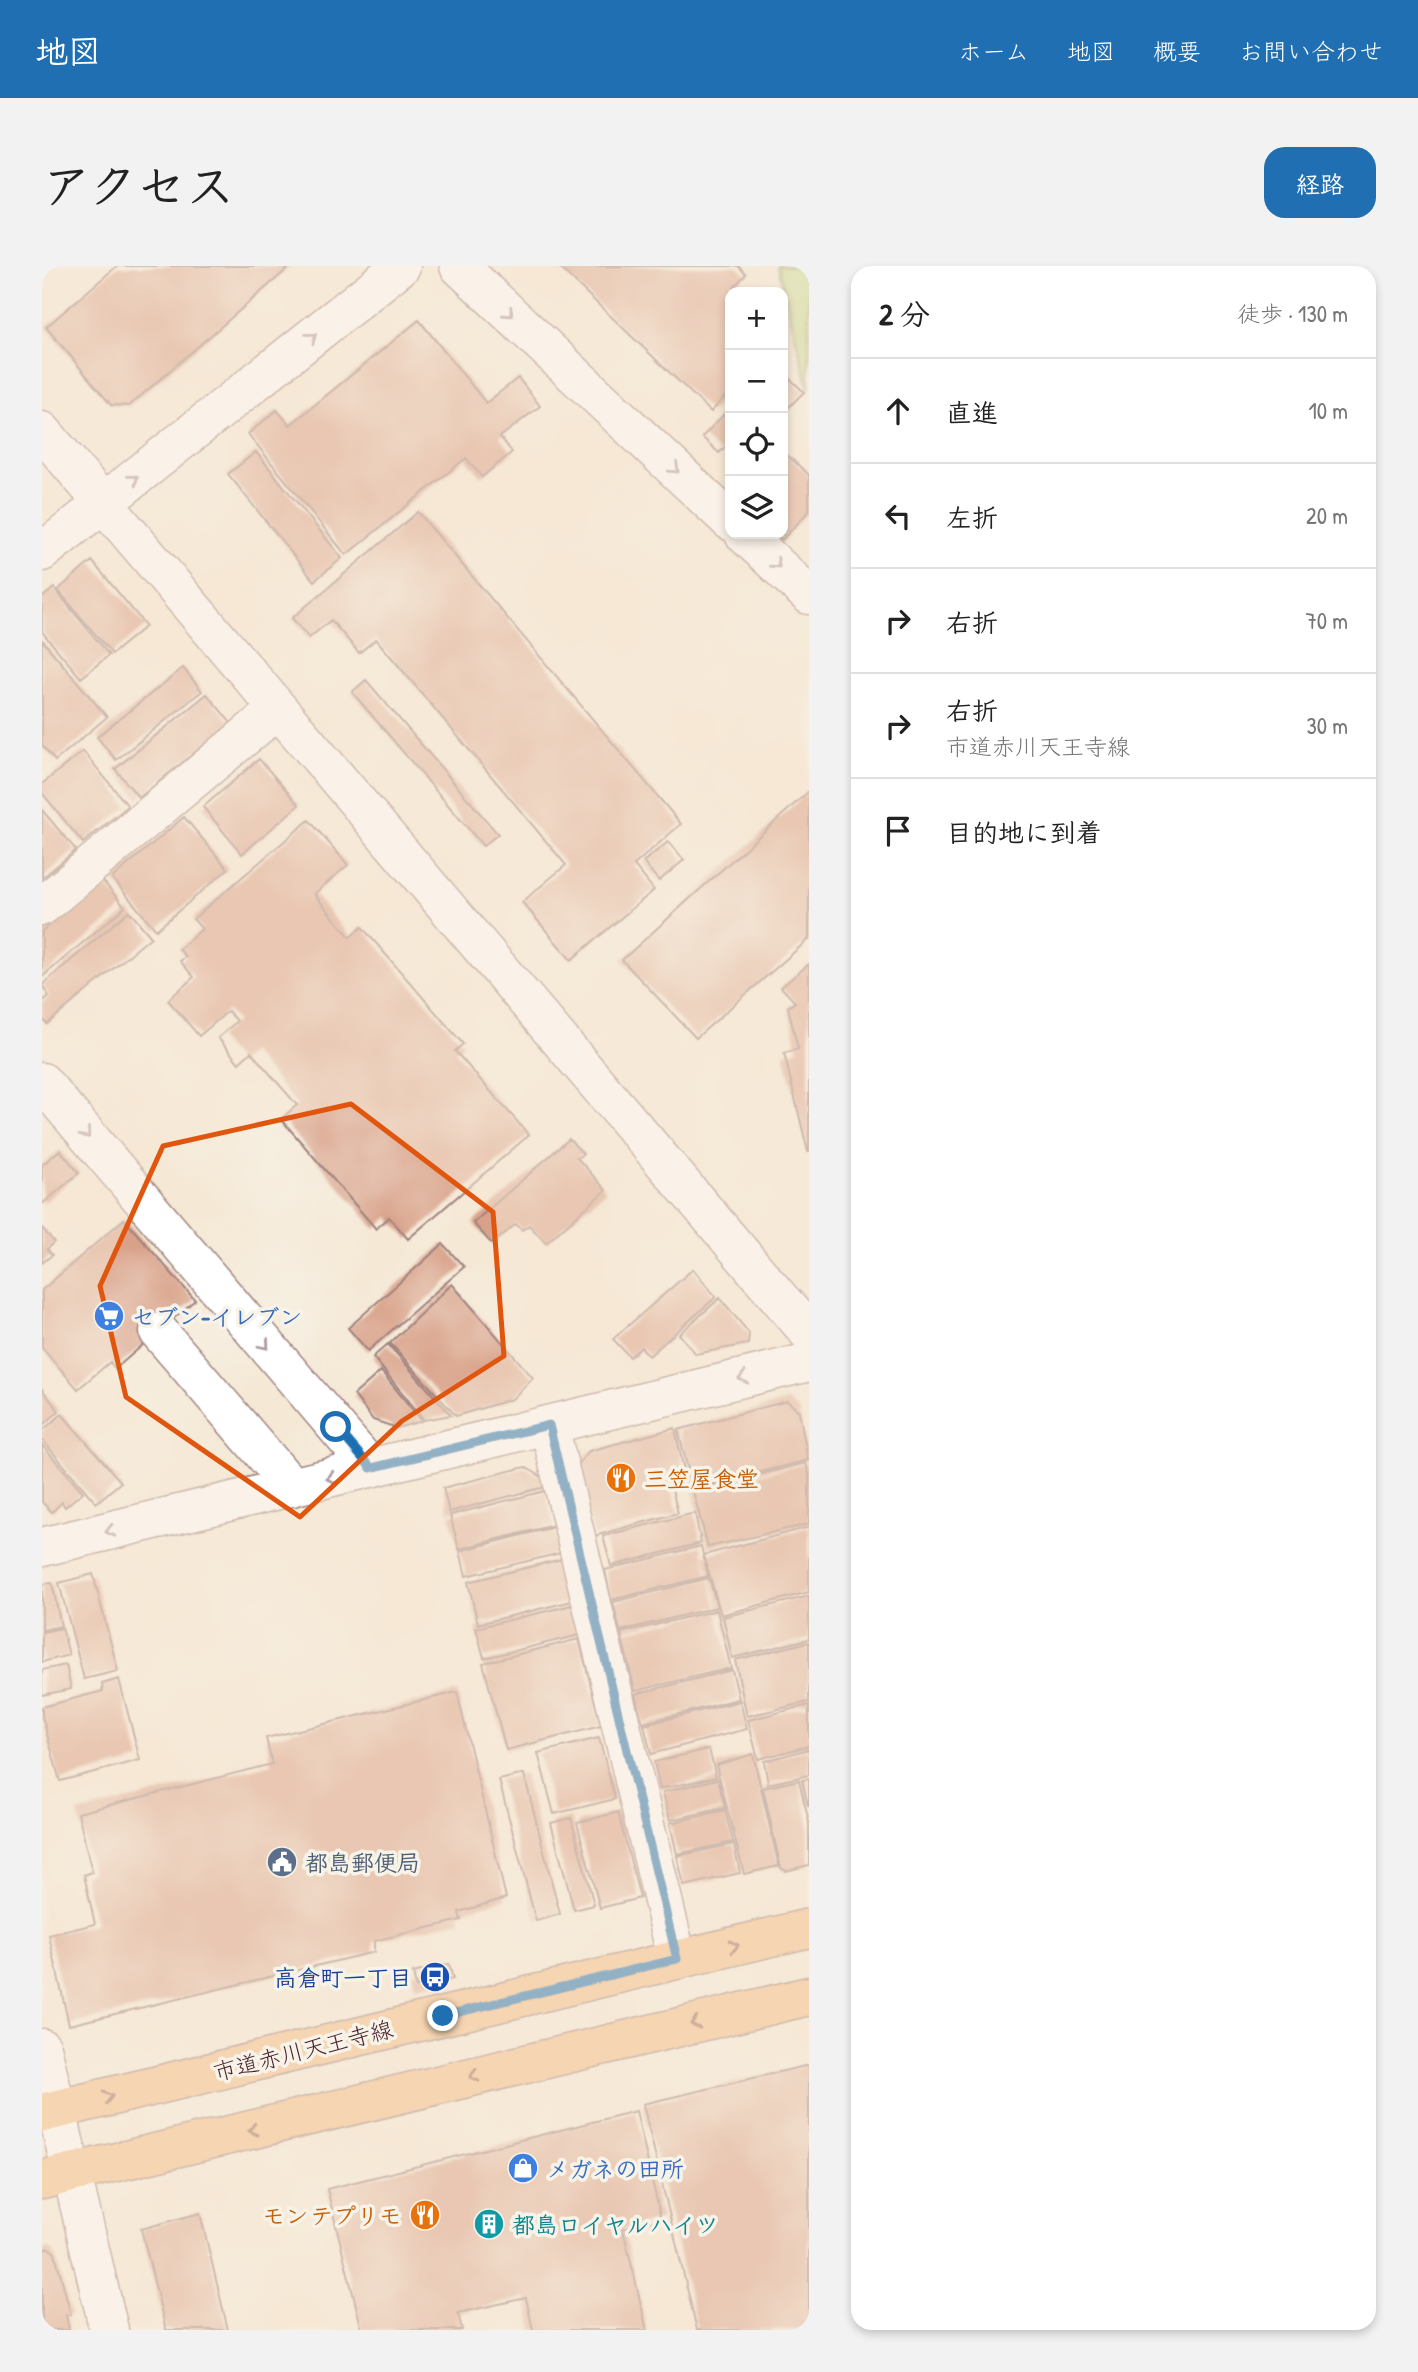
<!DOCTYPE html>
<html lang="ja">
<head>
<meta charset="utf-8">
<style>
	body { margin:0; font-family:"Patrick Hand","Klee One",sans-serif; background:#f2f2f2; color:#222 }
	.controls { position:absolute; right:21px; top:21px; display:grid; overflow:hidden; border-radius:14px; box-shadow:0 4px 10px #0003 }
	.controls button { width:63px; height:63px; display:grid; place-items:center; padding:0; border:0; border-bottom:2px solid #e0e0e0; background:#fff; color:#222; font:35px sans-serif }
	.stop { position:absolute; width:21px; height:21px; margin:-16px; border:5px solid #1f6fb2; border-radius:50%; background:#fff }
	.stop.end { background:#1f6fb2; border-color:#fff; box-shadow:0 2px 7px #0008 }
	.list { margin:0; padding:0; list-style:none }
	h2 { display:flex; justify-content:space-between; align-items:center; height:91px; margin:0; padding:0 28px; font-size:30px }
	h2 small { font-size:23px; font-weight:400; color:#767676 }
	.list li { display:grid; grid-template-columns:46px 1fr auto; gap:21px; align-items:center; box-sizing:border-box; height:105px; padding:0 28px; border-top:2px solid #e0e0e0 }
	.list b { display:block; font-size:26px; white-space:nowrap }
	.list p { margin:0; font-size:23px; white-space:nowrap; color:#767676 }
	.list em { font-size:23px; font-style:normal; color:#767676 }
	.icon { flex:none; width:38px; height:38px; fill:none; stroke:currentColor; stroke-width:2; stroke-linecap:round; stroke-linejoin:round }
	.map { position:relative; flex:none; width:767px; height:2064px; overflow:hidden; border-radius:21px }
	header { display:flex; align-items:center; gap:42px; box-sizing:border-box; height:98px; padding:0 35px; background:#1f6fb2; color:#fff }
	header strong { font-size:33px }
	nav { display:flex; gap:38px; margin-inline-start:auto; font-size:24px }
	.intro { display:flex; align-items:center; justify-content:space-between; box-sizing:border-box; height:168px; padding:0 42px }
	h1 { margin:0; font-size:49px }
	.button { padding:18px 32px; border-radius:21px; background:#1f6fb2; color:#fff; font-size:24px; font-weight:700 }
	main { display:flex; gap:42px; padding:0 42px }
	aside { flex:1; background:#fff; border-radius:21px; box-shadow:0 4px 10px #0003 }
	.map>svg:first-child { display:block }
	.green { fill:#b9d67c; stroke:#827a54; stroke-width:2 }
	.building { fill:#d9a189 }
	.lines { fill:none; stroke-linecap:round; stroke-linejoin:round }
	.minor-casing { stroke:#a08480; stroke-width:41 }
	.major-casing { stroke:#a08480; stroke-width:41 }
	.minor { stroke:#fff; stroke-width:38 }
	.major { stroke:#f6be87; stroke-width:38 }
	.oneway { stroke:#ae9aa0 }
	.oneway2 { stroke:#976754 }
	.route { stroke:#1f6fb2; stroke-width:9 }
	.marked { fill:none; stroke:#e0560e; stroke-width:5; stroke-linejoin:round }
	.labels { text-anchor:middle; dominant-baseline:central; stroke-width:7; stroke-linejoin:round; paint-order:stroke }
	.shop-label { font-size:23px; font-weight:bold; fill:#366cbe; stroke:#f7f3e8; text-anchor:start }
	.food-label { font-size:23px; font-weight:bold; fill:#c56008; stroke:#f7f3e8; text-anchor:start }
	.service-label { font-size:23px; font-weight:bold; fill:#4e5e75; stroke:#f7f3e8; text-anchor:start }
	.transit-label { font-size:23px; font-weight:bold; fill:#164399; stroke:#f7f3e8; text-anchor:end }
	.street-label { font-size:23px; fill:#4a1f2b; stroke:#f7f3e8 }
	.culture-label { font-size:23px; font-weight:bold; fill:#0d838f; stroke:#f7f3e8; text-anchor:start }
</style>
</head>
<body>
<header>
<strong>地図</strong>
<nav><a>ホーム</a><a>地図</a><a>概要</a><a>お問い合わせ</a></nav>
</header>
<div class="intro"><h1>アクセス</h1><a class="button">経路</a></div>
<main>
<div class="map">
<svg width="767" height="2064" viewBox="0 0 767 2064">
	<rect width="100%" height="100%" fill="#f7f3e8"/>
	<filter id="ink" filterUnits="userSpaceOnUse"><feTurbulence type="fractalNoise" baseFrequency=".0143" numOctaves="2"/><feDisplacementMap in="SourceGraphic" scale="14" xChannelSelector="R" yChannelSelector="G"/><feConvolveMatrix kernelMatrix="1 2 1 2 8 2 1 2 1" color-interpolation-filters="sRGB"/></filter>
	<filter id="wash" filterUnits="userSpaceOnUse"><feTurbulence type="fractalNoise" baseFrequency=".00686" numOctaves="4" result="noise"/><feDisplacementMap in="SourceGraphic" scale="28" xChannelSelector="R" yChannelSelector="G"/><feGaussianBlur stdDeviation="1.57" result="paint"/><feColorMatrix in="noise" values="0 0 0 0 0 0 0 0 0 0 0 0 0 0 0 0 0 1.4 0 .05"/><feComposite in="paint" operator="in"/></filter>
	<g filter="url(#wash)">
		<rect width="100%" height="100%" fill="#f5e8d5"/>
		<path class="green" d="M736,0H767V124Z"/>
		<g id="blocks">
			<path class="building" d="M75,0H249L87,140L69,139L4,61Z
				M516,0H696L704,8L692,21L698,26H688V125L669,146Z
				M377,54L444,137L476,112L498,140L458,171L470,186L440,211L424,192L304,289L206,168L235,144L248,159Z
				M741,106L762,126L741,147Z
				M688,142V176L677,187L660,171Z
				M741,185L767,209V245L740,274L734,268H741Z
				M214,186L300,292L272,315L186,208Z
				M376,246L639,558L592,599L612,624L529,694L480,636L524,599L334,373L317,387L289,354L267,372L250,352Z
				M50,295L104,360L70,388L16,324Z
				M12,322L67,389L39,412L0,366V332Z
				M0,374L65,451L13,495L0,479Z
				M141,402L160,425L74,494L55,471Z
				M324,414L456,568L441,580L310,426Z
				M165,428L189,457L97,532L73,503Z
				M41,485L86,540L41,577L0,527V518Z
				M217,493L257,539L200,588L161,541Z
				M767,525V673L654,772L580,694Z
				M0,544L34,584L0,612Z
				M142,551L186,603L114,664L70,612Z
				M267,554L306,599L272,628L308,671L320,661L421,778L413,785L487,869L366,973L347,951L334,963L239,853L255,839L209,786L197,797L176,772L195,755L186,745L157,770L126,734L152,711L138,695L144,691L137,683L160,663L151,653Z
				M626,576L642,594L617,615L601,596Z
				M60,614L83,641L0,711V665Z
				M87,645L109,671L5,758L0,752V736L7,730L0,719Z
				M767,698V886H766L742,787L756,783L746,741L753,736L739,721Z
				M527,873L541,888L535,892L564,924L504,977L487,959L480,964L474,958L450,978L431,957Z
				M18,884L37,907L0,938V899Z
				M82,953L153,1034L73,1103L68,1096L36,1123L0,1082V1024Z
				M0,962L12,976L5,983L10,989L0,997Z
				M401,978L422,1001L326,1085L306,1062Z
				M651,1003L674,1031L607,1090L599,1081L588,1091L571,1073Z
				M410,1018L491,1112L470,1133L414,1150L348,1077Z
				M678,1032L707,1067L706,1078L654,1088L637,1068Z
				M346,1078L409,1149L382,1154L331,1091Z
				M339,1105L380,1155L355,1162L331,1154L312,1129Z
				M0,1123L17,1145L0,1160Z
				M745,1135L757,1145L766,1194L651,1223L636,1164Z
				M20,1148L79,1216L54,1237L0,1174V1165Z
				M633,1162L642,1205L626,1208L636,1247L552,1270L533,1202L547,1185Z
				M0,1179L41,1226L23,1241L20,1236L10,1246L0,1236Z
				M764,1197L767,1209V1258L666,1281L651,1225Z
				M483,1201L500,1211L503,1221L407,1246L401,1222Z
				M503,1225L512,1259L417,1283L408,1249Z
				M653,1247L659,1277L569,1300L561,1270Z
				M512,1261L519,1287L424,1310L418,1285Z
				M767,1261V1326L679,1349L662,1289Z
				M659,1280L666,1310L569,1334L563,1304Z
				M520,1293L530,1335L436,1358L426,1316Z
				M51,1308L76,1405L42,1413L17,1317Z
				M667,1312L675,1341L578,1365L571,1336Z
				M10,1317L19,1360L0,1364V1318Z
				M767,1330V1373L690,1392L681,1351Z
				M530,1339L538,1369L442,1392L434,1362Z
				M675,1344L689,1402L593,1425L579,1367Z
				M20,1362L27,1389L0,1396V1366Z
				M537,1373L559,1460L464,1484L441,1397Z
				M767,1376V1436L705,1450L693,1394Z
				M24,1399L29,1423L0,1429V1404Z
				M690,1404L697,1433L601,1457L593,1428Z
				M77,1413L98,1494L18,1515L0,1450V1441L61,1425L60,1418Z
				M415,1426L464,1632L417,1646L419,1654L332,1675V1686L27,1759L7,1669L53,1658L42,1609L50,1606L36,1547L230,1498L224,1472Z
				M698,1435L705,1463L609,1488L602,1459Z
				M767,1439V1480L716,1493L706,1454Z
				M557,1472L573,1533L512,1548L496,1487Z
				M667,1483L674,1511L618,1523L612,1496Z
				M767,1483V1509L726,1518L722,1495Z
				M711,1488L737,1600L702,1608L674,1499Z
				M482,1508L518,1648L494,1655L457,1514Z
				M676,1513L683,1542L628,1554L621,1526Z
				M767,1513V1540H766L760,1514Z
				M757,1514L767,1556V1599L744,1605L739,1602L721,1522Z
				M683,1544L691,1576L635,1588L628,1557Z
				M576,1546L598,1632L558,1642L535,1557Z
				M529,1552L552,1639L532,1644L509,1557Z
				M692,1578L698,1607L642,1620L635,1590Z
				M407,1698L411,1713L374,1721L371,1707Z
				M767,1799V2064H655L601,1838Z
				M594,1845L619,1953L581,1963L605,2064H491L484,2032L416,2047L420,2064H320L285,1923Z
				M158,1947L186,2064H124L99,1963Z
				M7,1982L13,1987L29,2049H24L27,2064H0V1984Z"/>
		</g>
	</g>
	<g filter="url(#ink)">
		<use href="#blocks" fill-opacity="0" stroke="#a08480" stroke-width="2"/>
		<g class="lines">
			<g class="minor-casing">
				<path id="minor" d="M417,0L688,255
					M0,165L767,1067
					M702,268L767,329
					M0,286L359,0
					M0,640L236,443
					M0,816L329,1202
					M117,1066L250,1221
					M507,1159L635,1693
					M0,1281L767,1096
					M0,1782L67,2064"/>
			</g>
			<g class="major-casing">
				<path id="major" d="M0,1847L767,1662
					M0,1914L767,1730"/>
			</g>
			<use href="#minor" class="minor"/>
			<use href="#major" class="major"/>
		</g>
		<defs><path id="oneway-chevron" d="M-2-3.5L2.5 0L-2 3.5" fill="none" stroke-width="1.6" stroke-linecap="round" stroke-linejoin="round" transform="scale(1.75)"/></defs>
		<g class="oneway">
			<use href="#oneway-chevron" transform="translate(467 47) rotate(43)"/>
			<use href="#oneway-chevron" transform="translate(270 71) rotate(-38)"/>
			<use href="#oneway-chevron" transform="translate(633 203) rotate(43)"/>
			<use href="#oneway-chevron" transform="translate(92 213) rotate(-39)"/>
			<use href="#oneway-chevron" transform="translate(734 298) rotate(43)"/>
			<use href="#oneway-chevron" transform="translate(44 868) rotate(50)"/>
			<use href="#oneway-chevron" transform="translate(223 1079) rotate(50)"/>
			<use href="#oneway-chevron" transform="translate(701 1112) rotate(166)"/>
			<use href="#oneway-chevron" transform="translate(289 1212) rotate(167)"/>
			<use href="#oneway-chevron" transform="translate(68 1265) rotate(166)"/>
		</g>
		<g class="oneway2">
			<use href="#oneway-chevron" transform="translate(692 1680) rotate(-13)"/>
			<use href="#oneway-chevron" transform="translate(653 1757) rotate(166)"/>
			<use href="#oneway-chevron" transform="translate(432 1810) rotate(166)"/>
			<use href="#oneway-chevron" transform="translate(66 1831) rotate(-14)"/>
			<use href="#oneway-chevron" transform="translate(211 1864) rotate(166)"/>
		</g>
	</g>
	<g class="lines" filter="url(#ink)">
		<path class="route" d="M294,1161L329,1202L507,1159L635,1693L401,1750"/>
	</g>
	<path d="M0 0H767V2064H0ZM309,838L451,946L462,1090L360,1155L258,1251L84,1131L58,1020L121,880Z" fill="#f5e8d5" fill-opacity=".55" fill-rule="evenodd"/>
	<path class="marked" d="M309,838L451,946L462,1090L360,1155L258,1251L84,1131L58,1020L121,880Z"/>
	<defs>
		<g id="supermarket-disc" transform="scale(1.575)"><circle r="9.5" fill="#3f7fe0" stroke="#f7f3e8"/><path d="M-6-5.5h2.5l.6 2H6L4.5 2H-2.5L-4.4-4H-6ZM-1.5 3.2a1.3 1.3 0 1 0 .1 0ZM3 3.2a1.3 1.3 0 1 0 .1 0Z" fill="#fff"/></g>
		<g id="restaurant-disc" transform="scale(1.575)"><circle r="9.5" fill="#e8710a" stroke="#f7f3e8"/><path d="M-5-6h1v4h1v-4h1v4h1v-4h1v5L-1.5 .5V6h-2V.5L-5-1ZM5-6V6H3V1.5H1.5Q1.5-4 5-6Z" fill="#fff"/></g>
		<g id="civic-disc" transform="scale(1.575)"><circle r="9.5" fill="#5c6f8a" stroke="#f7f3e8"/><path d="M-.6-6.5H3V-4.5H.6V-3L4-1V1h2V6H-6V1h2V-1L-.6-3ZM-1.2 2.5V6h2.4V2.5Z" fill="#fff"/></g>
		<g id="bus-disc" transform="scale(1.575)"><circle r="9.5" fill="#1a4fb4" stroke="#f7f3e8"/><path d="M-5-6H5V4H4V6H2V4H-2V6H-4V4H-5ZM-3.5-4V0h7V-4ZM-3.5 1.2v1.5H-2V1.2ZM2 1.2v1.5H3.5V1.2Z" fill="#fff"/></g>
		<g id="shop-disc" transform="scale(1.575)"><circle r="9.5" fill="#3f7fe0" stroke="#f7f3e8"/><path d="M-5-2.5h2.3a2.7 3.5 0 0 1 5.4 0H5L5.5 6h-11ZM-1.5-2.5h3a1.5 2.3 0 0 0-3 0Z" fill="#fff"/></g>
		<g id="building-disc" transform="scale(1.575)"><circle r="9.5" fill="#0f9aa8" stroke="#f7f3e8"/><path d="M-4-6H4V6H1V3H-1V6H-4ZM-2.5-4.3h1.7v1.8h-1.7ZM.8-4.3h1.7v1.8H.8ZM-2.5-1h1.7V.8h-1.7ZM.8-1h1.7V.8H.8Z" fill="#fff"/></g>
	</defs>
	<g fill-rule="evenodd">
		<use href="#supermarket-disc" x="67" y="1050"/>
		<use href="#restaurant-disc" x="579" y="1212"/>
		<use href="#civic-disc" x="240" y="1596"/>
		<use href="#bus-disc" x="393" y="1711"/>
		<use href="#shop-disc" x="481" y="1902"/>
		<use href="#restaurant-disc" x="383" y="1949"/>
		<use href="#building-disc" x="447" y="1958"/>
	</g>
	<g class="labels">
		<g class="shop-label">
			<text x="90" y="1050">セブン-イレブン</text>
			<text x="504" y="1902">メガネの田所</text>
		</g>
		<g class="food-label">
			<text x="602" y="1212">三笠屋食堂</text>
			<text x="360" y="1949" text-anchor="end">モンテプリモ</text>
		</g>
		<g class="service-label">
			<text x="263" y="1596">都島郵便局</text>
		</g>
		<g class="transit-label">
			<text x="370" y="1711">高倉町一丁目</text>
		</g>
		<g class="street-label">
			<text transform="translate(261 1784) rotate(-14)">市道赤川天王寺線</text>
		</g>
		<g class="culture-label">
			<text x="470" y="1958">都島ロイヤルハイツ</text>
		</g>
	</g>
</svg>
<div class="controls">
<button>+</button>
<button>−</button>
<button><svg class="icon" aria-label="locate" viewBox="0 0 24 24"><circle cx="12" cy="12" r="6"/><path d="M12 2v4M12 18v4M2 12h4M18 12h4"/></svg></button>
<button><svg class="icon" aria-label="layers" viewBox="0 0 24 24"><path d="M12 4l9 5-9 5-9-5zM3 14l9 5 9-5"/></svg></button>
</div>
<div class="stop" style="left:294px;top:1161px"></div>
<div class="stop end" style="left:401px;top:1750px"></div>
</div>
<aside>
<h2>2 分<small>徒歩 · 130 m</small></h2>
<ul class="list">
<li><svg class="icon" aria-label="ahead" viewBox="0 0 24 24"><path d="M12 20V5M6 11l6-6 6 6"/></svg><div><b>直進</b></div><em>10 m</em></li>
<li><svg class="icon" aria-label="left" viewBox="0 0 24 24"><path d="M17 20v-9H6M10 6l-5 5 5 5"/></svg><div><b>左折</b></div><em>20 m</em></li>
<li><svg class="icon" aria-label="right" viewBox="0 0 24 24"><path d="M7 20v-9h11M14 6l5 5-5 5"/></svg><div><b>右折</b></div><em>70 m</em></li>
<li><svg class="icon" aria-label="right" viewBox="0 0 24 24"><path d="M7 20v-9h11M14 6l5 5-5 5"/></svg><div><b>右折</b><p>市道赤川天王寺線</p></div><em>30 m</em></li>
<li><svg class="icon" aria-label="arrive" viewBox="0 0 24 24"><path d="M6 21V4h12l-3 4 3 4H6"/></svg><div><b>目的地に到着</b></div></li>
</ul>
</aside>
</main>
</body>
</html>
